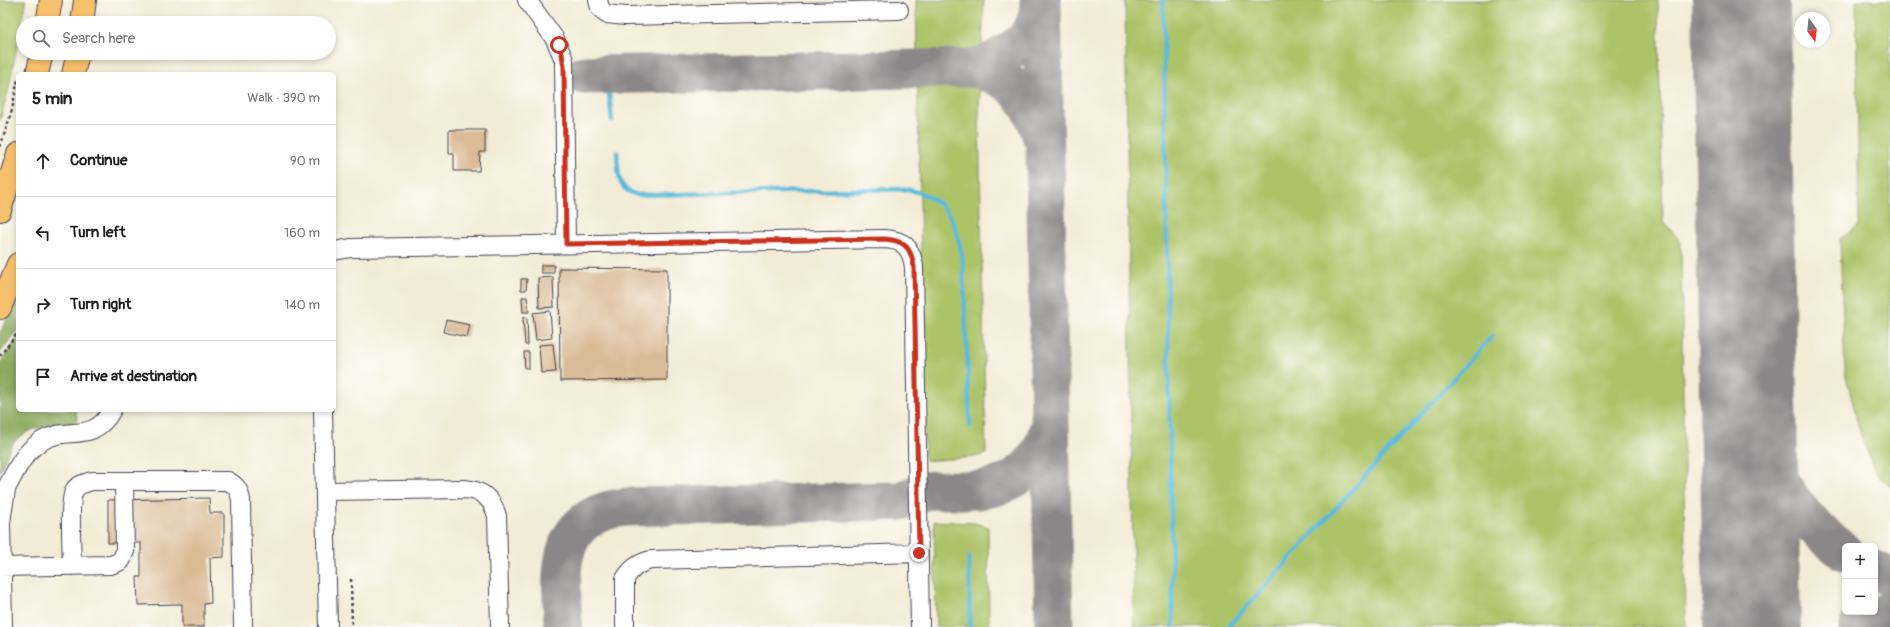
<!DOCTYPE html>
<html lang="en">
<head>
<meta charset="utf-8">
<style>
	body { margin:0; font-family:Pangolin,sans-serif; background:#f6f6f6; color:#222 }
	.controls { position:absolute; right:12px; bottom:12px; display:grid; overflow:hidden; border-radius:6px; box-shadow:0 2px 6px #0003 }
	.controls button { width:36px; height:36px; display:grid; place-items:center; padding:0; border:0; border-bottom:1px solid #e0e0e0; background:#fff; color:#222; font:20px sans-serif }
	.compass { position:absolute; left:1794px; top:12px; width:36px; height:36px; border-radius:50%; background:#fff; box-shadow:0 2px 6px #0003; rotate:165deg }
	.stop { position:absolute; width:12px; height:12px; margin:-9px; border:3px solid #c8321e; border-radius:50%; background:#fff }
	.stop.end { background:#c8321e; border-color:#fff; box-shadow:0 1px 4px #0008 }
	.list { margin:0; padding:0; list-style:none }
	h2 { display:flex; justify-content:space-between; align-items:center; height:52px; margin:0; padding:0 16px; font-size:17px }
	h2 small { font-size:13px; font-weight:400; color:#767676 }
	.list li { display:grid; grid-template-columns:26px 1fr auto; gap:12px; align-items:center; box-sizing:border-box; height:72px; padding:0 16px; border-top:1px solid #e0e0e0 }
	.list b { display:block; font-size:15px; white-space:nowrap }
	.list em { font-size:13px; font-style:normal; color:#767676 }
	.icon { flex:none; width:22px; height:22px; fill:none; stroke:currentColor; stroke-width:2; stroke-linecap:round; stroke-linejoin:round }
	.map { position:relative; flex:none; width:1890px; height:627px; overflow:hidden }
	.search { position:absolute; background:#fff; box-shadow:0 2px 6px #0003; left:16px; top:16px; width:320px; height:44px; display:flex; align-items:center; gap:10px; box-sizing:border-box; padding:0 14px; border-radius:22px; color:#767676; font-size:15px }
	.panel { position:absolute; background:#fff; box-shadow:0 2px 6px #0003; left:16px; top:72px; width:320px; height:340px; border-radius:6px }
	.map>svg:first-child { display:block }
	.green { fill:#adc367; stroke:#687251 }
	.forest { fill:#8aa95c; stroke:#56664c }
	.lines { fill:none; stroke-linecap:round; stroke-linejoin:round }
	.stream { stroke:#5abad8; stroke-width:4.5 }
	.taxiway { stroke:#8a8788; stroke-width:39 }
	.runway { stroke:#8a8788; stroke-width:98 }
	.building { fill:#dabb97 }
	.minor-casing { stroke:#414052; stroke-width:20 }
	.major-casing { stroke:#414052; stroke-width:24 }
	.path { stroke:#414052; stroke-width:2.5; stroke-dasharray:3 3; stroke-linecap:butt }
	.minor { stroke:#fff; stroke-width:18 }
	.major { stroke:#f7c06c; stroke-width:22 }
	.route { stroke:#c8321e; stroke-width:5 }
</style>
</head>
<body>
<div class="map">
<svg width="1890" height="627" viewBox="0 0 1890 627">
	<rect width="100%" height="100%" fill="#fdfcf7"/>
	<filter id="ink" filterUnits="userSpaceOnUse"><feTurbulence type="fractalNoise" baseFrequency=".025" numOctaves="2"/><feDisplacementMap in="SourceGraphic" scale="8" xChannelSelector="R" yChannelSelector="G"/><feConvolveMatrix kernelMatrix="1 2 1 2 8 2 1 2 1" color-interpolation-filters="sRGB"/></filter>
	<filter id="wash" filterUnits="userSpaceOnUse"><feTurbulence type="fractalNoise" baseFrequency=".012" numOctaves="4" result="noise"/><feDisplacementMap in="SourceGraphic" scale="16" xChannelSelector="R" yChannelSelector="G"/><feGaussianBlur stdDeviation="0.9" result="paint"/><feColorMatrix in="noise" values="0 0 0 0 0 0 0 0 0 0 0 0 0 0 0 0 0 1.4 0 .05"/><feComposite in="paint" operator="in"/></filter>
	<g filter="url(#wash)">
		<rect width="100%" height="100%" fill="#f2ecd6"/>
		<path class="green" d="M0,0H26L8,92L0,121Z
			M916,0H984L979,115L986,454L975,457L925,461Z
			M1125,0H1658L1663,221L1681,242L1686,627H1134Z
			M1856,0H1890V487L1875,472L1860,432L1845,372L1840,239L1859,226Z
			M934,521L974,523L988,527L989,627H936Z"/>
		<path class="forest" d="M18,292V329L0,353V333Z
			M18,338V410H76L78,424C55,425 28,424 12,445C7,452 4,463 0,471V363Z"/>
		<g class="lines">
			<path class="stream" d="M1163,0L1173,627
				M609,94L612,120
				M617,152C619,171 615,190 638,195L905,189C949,197 957,223 963,263L970,426
				M969,557L970,627
				M1228,627L1492,336"/>
			<path class="taxiway" d="M1042,0L1054,627
				M974,68C1013,78 1030,97 1041,135
				M584,75L974,68C993,63 1023,46 1033,28C1037,20 1039,9 1039,0
				M1747,371C1751,389 1753,408 1757,426C1769,476 1803,523 1845,552
				M1875,570L1890,577
				M563,627C562,583 552,528 606,511C612,509 620,508 627,507L900,501C909,499 917,493 925,491C942,489 960,491 978,490C1014,487 1043,462 1049,426
				M1858,627L1890,610"/>
			<path class="runway" d="M1741,0L1752,627"/>
		</g>
		<g id="blocks">
			<path class="building" d="M449,130H485V152H480L479,171H454V153H449Z
				M541,265H554V273H541Z
				M559,268L667,269V380L560,381Z
				M553,277L554,307L539,308L538,278Z
				M521,279H527L526,290H521Z
				M522,297H527L529,312H523Z
				M550,311L552,338L536,340L533,313Z
				M527,317L528,345H525L523,318Z
				M446,320L470,325L467,337L443,332Z
				M553,344L556,372L541,373L539,345Z
				M524,352H529V368H525Z
				M209,498L210,513H224V557L210,558L211,603L204,604V627H182V604L138,605L137,577H141V543H108V500Z"/>
		</g>
	</g>
	<g filter="url(#ink)">
		<use href="#blocks" fill-opacity="0" stroke="#414052" stroke-width="1"/>
		<g class="lines">
			<g class="minor-casing">
				<path id="minor" d="M527,0L555,39L564,60L566,244
					M598,0L600,8L606,14L626,16L899,10
					M334,251L351,248L884,239C904,240 911,247 914,267L920,627
					M323,410L328,627
					M326,491L464,489C482,490 492,498 497,516L500,627
					M0,499C13,479 19,456 40,442C66,424 92,446 112,410
					M72,566C72,551 68,499 75,489C79,484 86,483 92,481H228C237,486 239,490 241,500L243,627
					M0,567L111,565L121,561L125,551L124,481
					M3,627L1,522L6,490
					M625,627V579C631,568 639,563 651,560L919,553"/>
			</g>
			<g class="major-casing">
				<path id="major" d="M47,23L51,0
					M82,23L85,0
					M37,74L42,53
					M73,74L78,53
					M0,210L18,154
					M0,308L18,264"/>
			</g>
			<path class="path" d="M0,147L11,114L18,79
				M0,356L18,332
				M351,579L352,627"/>
			<use href="#minor" class="minor"/>
			<use href="#major" class="major"/>
		</g>
	</g>
	<g class="lines" filter="url(#ink)">
		<path class="route" d="M559,45L562,54L564,67L566,244L884,239C904,240 911,247 914,267L919,553"/>
	</g>
</svg>
<div class="controls">
<button>+</button>
<button>−</button>
</div>
<svg class="compass" viewBox="-18 -18 36 36"><path d="M0-13l5 13h-10z" fill="#e53935"/><path d="M0 13l5-13h-10z" fill="#767676"/></svg>
<div class="stop" style="left:559px;top:45px"></div>
<div class="stop end" style="left:919px;top:553px"></div>
<div class="search"><svg class="icon" aria-label="search" viewBox="0 0 24 24"><circle cx="10" cy="10" r="6"/><path d="M15 15l6 6"/></svg>Search here</div>
<section class="panel">
<h2>5 min<small>Walk · 390 m</small></h2>
<ul class="list">
<li><svg class="icon" aria-label="ahead" viewBox="0 0 24 24"><path d="M12 20V5M6 11l6-6 6 6"/></svg><div><b>Continue</b></div><em>90 m</em></li>
<li><svg class="icon" aria-label="left" viewBox="0 0 24 24"><path d="M17 20v-9H6M10 6l-5 5 5 5"/></svg><div><b>Turn left</b></div><em>160 m</em></li>
<li><svg class="icon" aria-label="right" viewBox="0 0 24 24"><path d="M7 20v-9h11M14 6l5 5-5 5"/></svg><div><b>Turn right</b></div><em>140 m</em></li>
<li><svg class="icon" aria-label="arrive" viewBox="0 0 24 24"><path d="M6 21V4h12l-3 4 3 4H6"/></svg><div><b>Arrive at destination</b></div></li>
</ul>
</section>
</div>
</body>
</html>
